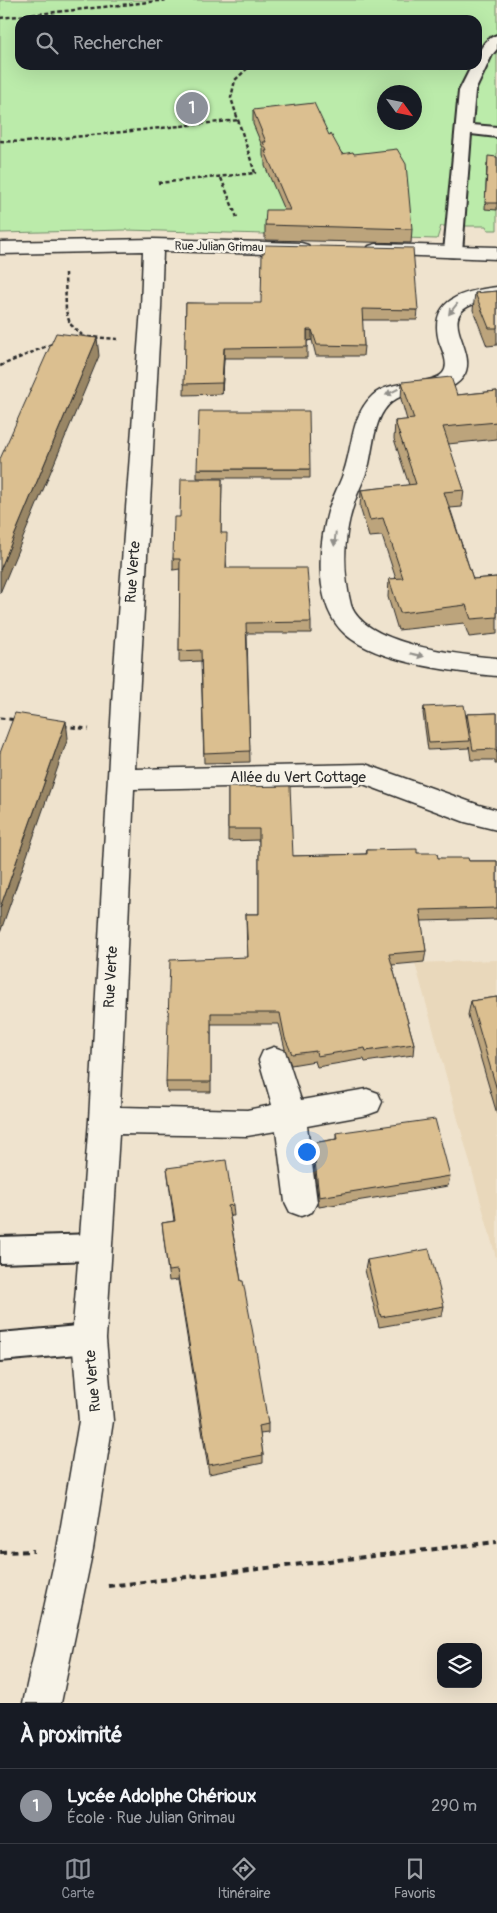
<!DOCTYPE html>
<html lang="fr">
<head>
<meta charset="utf-8">
<style>
	body { margin:0; font-family:Pangolin,sans-serif; background:#20242c; color:#f1f3f6 }
	.controls { position:absolute; right:15px; bottom:15px; display:grid; overflow:hidden; border-radius:10px; box-shadow:0 5px 20px #0002 }
	.controls button { width:45px; height:45px; display:grid; place-items:center; padding:0; border:0; border-bottom:1px solid #363941; background:#171b24; color:#f1f3f6; font:25px sans-serif }
	.compass { position:absolute; left:377px; top:85px; width:45px; height:45px; border-radius:50%; background:#171b24; box-shadow:0 5px 20px #0002; rotate:123deg }
	.you { position:absolute; left:306px; top:1151px; width:18px; height:18px; margin:-12px; border:4px solid #fff; border-radius:50%; background:#1a73e8; box-shadow:0 0 0 8px #1a73e833 }
	.badge { display:grid; place-items:center; width:32px; height:32px; border-radius:50%; background:#8c9099; color:#fff; font-size:16px; font-weight:700 }
	.pin { position:absolute; translate:-50% -50%; border:2px solid #fff; box-shadow:0 1px 5px #0006 }
	.list { margin:0; padding:0; list-style:none }
	h2 { display:flex; justify-content:space-between; align-items:center; height:65px; margin:0; padding:0 20px; font-size:21px }
	h2 small { font-size:16px; font-weight:400; color:#9ea1a6 }
	.list li { display:grid; grid-template-columns:32px 1fr auto; gap:15px; align-items:center; box-sizing:border-box; height:75px; padding:0 20px; border-top:1px solid #363941 }
	.list b { display:block; font-size:19px; white-space:nowrap }
	.list p { margin:0; font-size:16px; white-space:nowrap; color:#9ea1a6 }
	.list em { font-size:16px; font-style:normal; color:#9ea1a6 }
	.icon { flex:none; width:28px; height:28px; fill:none; stroke:currentColor; stroke-width:2; stroke-linecap:round; stroke-linejoin:round }
	.map { position:relative; flex:none; width:497px; height:1703px; overflow:hidden }
	.search { position:absolute; background:#171b24; box-shadow:0 5px 20px #0002; left:15px; right:15px; top:15px; height:55px; display:flex; align-items:center; gap:12px; box-sizing:border-box; padding:0 18px; border-radius:15px; color:#9ea1a6; font-size:19px }
	.sheet { height:140px; background:#171b24 }
	nav { display:flex; justify-content:space-around; align-items:center; box-sizing:border-box; height:70px; border-top:1px solid #363941; background:#171b24; font-size:14px; color:#9ea1a6 }
	nav a { display:grid; justify-items:center; gap:2px }
	nav .on { color:#8c9099 }
	.map>svg:first-child { display:block }
	.built { fill:#e9d8bb }
	.green { fill:#bbebaa; stroke:#738b6a; fill-rule:evenodd }
	.lines { fill:none; stroke-linecap:round; stroke-linejoin:round }
	.lane-casing { stroke:#2b2b2b; stroke-width:4 }
	.street-casing { stroke:#2b2b2b; stroke-width:3 }
	.path-far2 { stroke:#2b2b2b; stroke-width:2.5; stroke-dasharray:4 2.5; stroke-linecap:butt }
	.path-far1 { stroke:#2b2b2b; stroke-width:3; stroke-dasharray:4.5 4; stroke-linecap:butt }
	.path { stroke:#2b2b2b; stroke-width:4; stroke-dasharray:6 4.5; stroke-linecap:butt }
	.lane { fill:#f7f3e8; fill-rule:evenodd }
	.street { fill:#f7f3e8; fill-rule:evenodd }
	.wall { fill:#bca47c; stroke:#2b2b2b }
	.shaded-wall { fill:#998665; stroke:#2b2b2b }
	.building { fill:#dbbf90; stroke:#2b2b2b }
	.oneway { fill:#918f8a }
	.labels { text-anchor:middle; dominant-baseline:central; stroke-width:5; stroke-linejoin:round; paint-order:stroke }
	.far-street-label { font-size:12px; fill:#2b2b2b; stroke:#f7f3e8 }
	.street-label { font-size:15px; fill:#2b2b2b; stroke:#f7f3e8 }
</style>
</head>
<body>
<div class="map">
<svg width="497" height="1703" viewBox="0 0 497 1703">
	<rect width="100%" height="100%" fill="#efe3ce"/>
	<filter id="ink" filterUnits="userSpaceOnUse"><feTurbulence type="fractalNoise" baseFrequency=".02" numOctaves="2"/><feDisplacementMap in="SourceGraphic" scale="10" xChannelSelector="R" yChannelSelector="G"/><feConvolveMatrix kernelMatrix="1 2 1 2 8 2 1 2 1" color-interpolation-filters="sRGB"/></filter>
	<g filter="url(#ink)">
		<path class="built" d="M497,960V1261L415,963Z"/>
		<path class="green" d="M0,0H497V230H488L486,226H441L437,239L126,230L0,233ZM20,20H477V65H20ZM384,92H414V122H384Z"/>
		<g class="lines">
			<g class="lane-casing">
				<path id="lane" d="M497,35V49L492,55L475,91L472,125L497,127V137L471,134L462,252L459,256L453,257L447,256L444,252L459,91L472,65H477C477,52 484,39 497,35Z
					M95,1234L105,1238L109,1247L105,1256L95,1260L0,1263V1237Z
					M89,1325L99,1329L103,1339L99,1349L89,1353L0,1361V1333Z"/>
			</g>
			<g class="street-casing">
				<path id="street" d="M153,239L301,243L308,245L311,249L308,253L301,255L163,251L161,308L135,769L365,764L479,805L497,810V830L465,822L363,784L134,789L120,1107L247,1110L272,1105L259,1060L263,1051L274,1047L285,1051L301,1100L367,1089L378,1093L382,1102L378,1111L367,1115L307,1126L317,1202L312,1212L301,1216L290,1212L285,1202L276,1131L247,1136L119,1134L106,1339L113,1421L93,1549L61,1703H23L57,1549L79,1421L72,1339L89,1120L114,668L141,308L143,251L0,254V242Z
					M376,244L497,247V259L369,254L366,250L369,246Z
					M497,287V299C420,308 483,348 463,377C446,400 413,386 393,401C374,415 374,443 369,464C365,479 357,492 353,507C343,538 343,573 351,605C364,645 461,655 497,658V676C454,672 378,663 345,634C313,605 318,546 329,508C333,497 338,487 342,477C353,450 350,417 372,396C390,378 432,386 443,373C450,365 442,350 439,341C428,299 464,291 497,287Z"/>
			</g>
			<path class="path-far2" d="M0,18L168,0
				M432,65L446,68
				M0,141L25,142L239,120
				M221,178L238,220
				M158,183L255,173L231,98L235,80L251,65
				M65,273L66,311L70,324L82,335
				M75,336L118,339
				M0,366L54,343"/>
			<path class="path-far1" d="M0,718L17,720
				M63,726L89,729"/>
			<path class="path" d="M0,1552L34,1551
				M108,1586L497,1542"/>
			<use href="#lane" class="lane"/>
			<use href="#street" class="street"/>
		</g>
		<path class="wall" d="M253,110L329,135L342,154H354L412,229L411,243L265,240V225L284,210L265,166V161L263,156V148L253,124Z
			M497,157V210L485,209L487,163Z
			M497,291V345L487,346L473,310L475,293Z
			M186,303L418,310L417,320H362L364,346L363,356H316L312,340L307,341V358H224L222,394L184,395Z
			M402,382L457,395L497,391V439L448,444L464,490L462,507L450,508L473,579L497,577V634L469,637L464,623L398,630L388,597L389,579H396L382,536L369,537L360,507L361,490L409,485L394,439L395,421L407,420L401,399Z
			M197,469H310V478H197Z
			M222,479L221,533L227,568L311,622V633H247L250,762L204,763L201,661L179,662L180,569L173,570V559L180,517Z
			M424,707L466,719L467,714L497,713V764H495V760H471L469,746V748L428,750L423,713Z
			M228,787L293,856L366,854L367,850L417,853L438,858L469,861H497V919L421,921L426,951L424,962L392,965L414,1044L413,1055L365,1062L364,1059L317,1067L315,1061L291,1065L285,1049L279,1024H211V1092H167L166,1082L247,958L246,914H259V840L228,841Z
			M497,997V1114L468,1015L471,1001Z
			M336,1133L450,1176L448,1186L319,1207L313,1154V1143L336,1139Z
			M167,1168L233,1205L234,1216H230L241,1281L268,1424V1433L260,1434L263,1455V1463L209,1474L178,1280L169,1281L162,1223L174,1221Z
			M367,1260L444,1306L442,1316L379,1327L365,1270Z"/>
		<path class="shaded-wall" d="M307,330H312V340L307,341Z
			M97,338L99,356L0,593V570Z
			M224,348V358L222,394V383Z
			M66,721L68,738L0,933V908Z"/>
		<path class="building" d="M314,103L329,135L331,134L342,154L353,152L354,154L397,149L406,164L412,229L265,225L266,210H290L265,151H267L263,142H266L253,110Z
			M488,156L497,157V203H485Z
			M265,245L413,248L418,310L362,309L364,346L317,345L312,330H307V347L224,348L222,383L184,384L186,303H261L262,253H264Z
			M497,291V328H489L475,293Z
			M56,333L97,338L0,570V459Z
			M451,377L457,395L497,391V422L443,427L464,490L444,492L473,579L497,577V617L471,619L466,605L400,613L389,579L403,578L383,518L370,520L361,490L416,484L395,421L414,419L402,382Z
			M199,411H309L310,469H197Z
			M181,479H222L221,533H227L226,568H307L311,622L246,623L250,751L204,753L201,650L179,651L180,559H173L174,517H180Z
			M464,705L470,741L429,743L424,707Z
			M15,713L66,721L0,908V753Z
			M497,713V753L496,749L473,750L467,714Z
			M290,786L293,856L367,854V850L417,849V853H437L438,858H468L469,861H497V908L420,910L426,951L389,954L414,1044L366,1051L365,1048L317,1056L316,1051L292,1054L285,1038L280,1013H211V1082H166L170,960L248,957L246,914H259V829H228V787Z
			M497,997V1090L471,1001Z
			M435,1119L450,1176L319,1197L313,1143L337,1139L336,1133Z
			M226,1160L233,1205L228,1206L241,1281H243L255,1344L268,1424L259,1426L263,1455L209,1465L177,1270L168,1271L162,1223L175,1221L167,1168Z
			M429,1249L444,1306L381,1317L367,1260Z"/>
		<defs><path id="oneway-solid" d="M-6-.8H1V-3.2L6.5 0L1 3.2V.8H-6Z" transform="scale(1.25)"/></defs>
		<g class="oneway">
			<use href="#oneway-solid" transform="translate(453 309) rotate(128)"/>
			<use href="#oneway-solid" transform="translate(392 392) rotate(154)"/>
			<use href="#oneway-solid" transform="translate(335 539) rotate(96)"/>
			<use href="#oneway-solid" transform="translate(417 655) rotate(13)"/>
		</g>
	</g>
	<g class="labels">
		<g class="far-street-label">
			<text transform="translate(219 247) rotate(1)">Rue Julian Grimau</text>
		</g>
		<g class="street-label">
			<text transform="translate(133 572) rotate(-86)">Rue Verte</text>
			<text x="298" y="777">Allée du Vert Cottage</text>
			<text transform="translate(111 977) rotate(-87)">Rue Verte</text>
			<text transform="translate(93 1381) rotate(-95)">Rue Verte</text>
		</g>
	</g>
</svg>
<div class="controls">
<button><svg class="icon" aria-label="layers" viewBox="0 0 24 24"><path d="M12 4l9 5-9 5-9-5zM3 14l9 5 9-5"/></svg></button>
</div>
<svg class="compass" viewBox="-18 -18 36 36"><path d="M0-13l5 13h-10z" fill="#e53935"/><path d="M0 13l5-13h-10z" fill="#9ea1a6"/></svg>
<div class="you"></div>
<div class="pin badge" style="left:192px;top:108px">1</div>
<div class="search"><svg class="icon" aria-label="search" viewBox="0 0 24 24"><circle cx="10" cy="10" r="6"/><path d="M15 15l6 6"/></svg>Rechercher</div>
</div>
<section class="sheet">
<h2>À proximité<small></small></h2>
<ul class="list">
<li><span class="badge">1</span><div><b>Lycée Adolphe Chérioux</b><p>École · Rue Julian Grimau</p></div><em>290 m</em></li>
</ul>
</section>
<nav>
<a class="on"><svg class="icon" aria-label="map" viewBox="0 0 24 24"><path d="M3 6l6-2 6 2 6-2v14l-6 2-6-2-6 2zM9 4v14M15 6v14"/></svg>Carte</a>
<a><svg class="icon" aria-label="directions" viewBox="0 0 24 24"><path d="M12 3l9 9-9 9-9-9zM9 14v-3h6M13 9l2 2-2 2"/></svg>Itinéraire</a>
<a><svg class="icon" aria-label="saved" viewBox="0 0 24 24"><path d="M7 4h10v16l-5-4-5 4z"/></svg>Favoris</a>
</nav>
</body>
</html>
